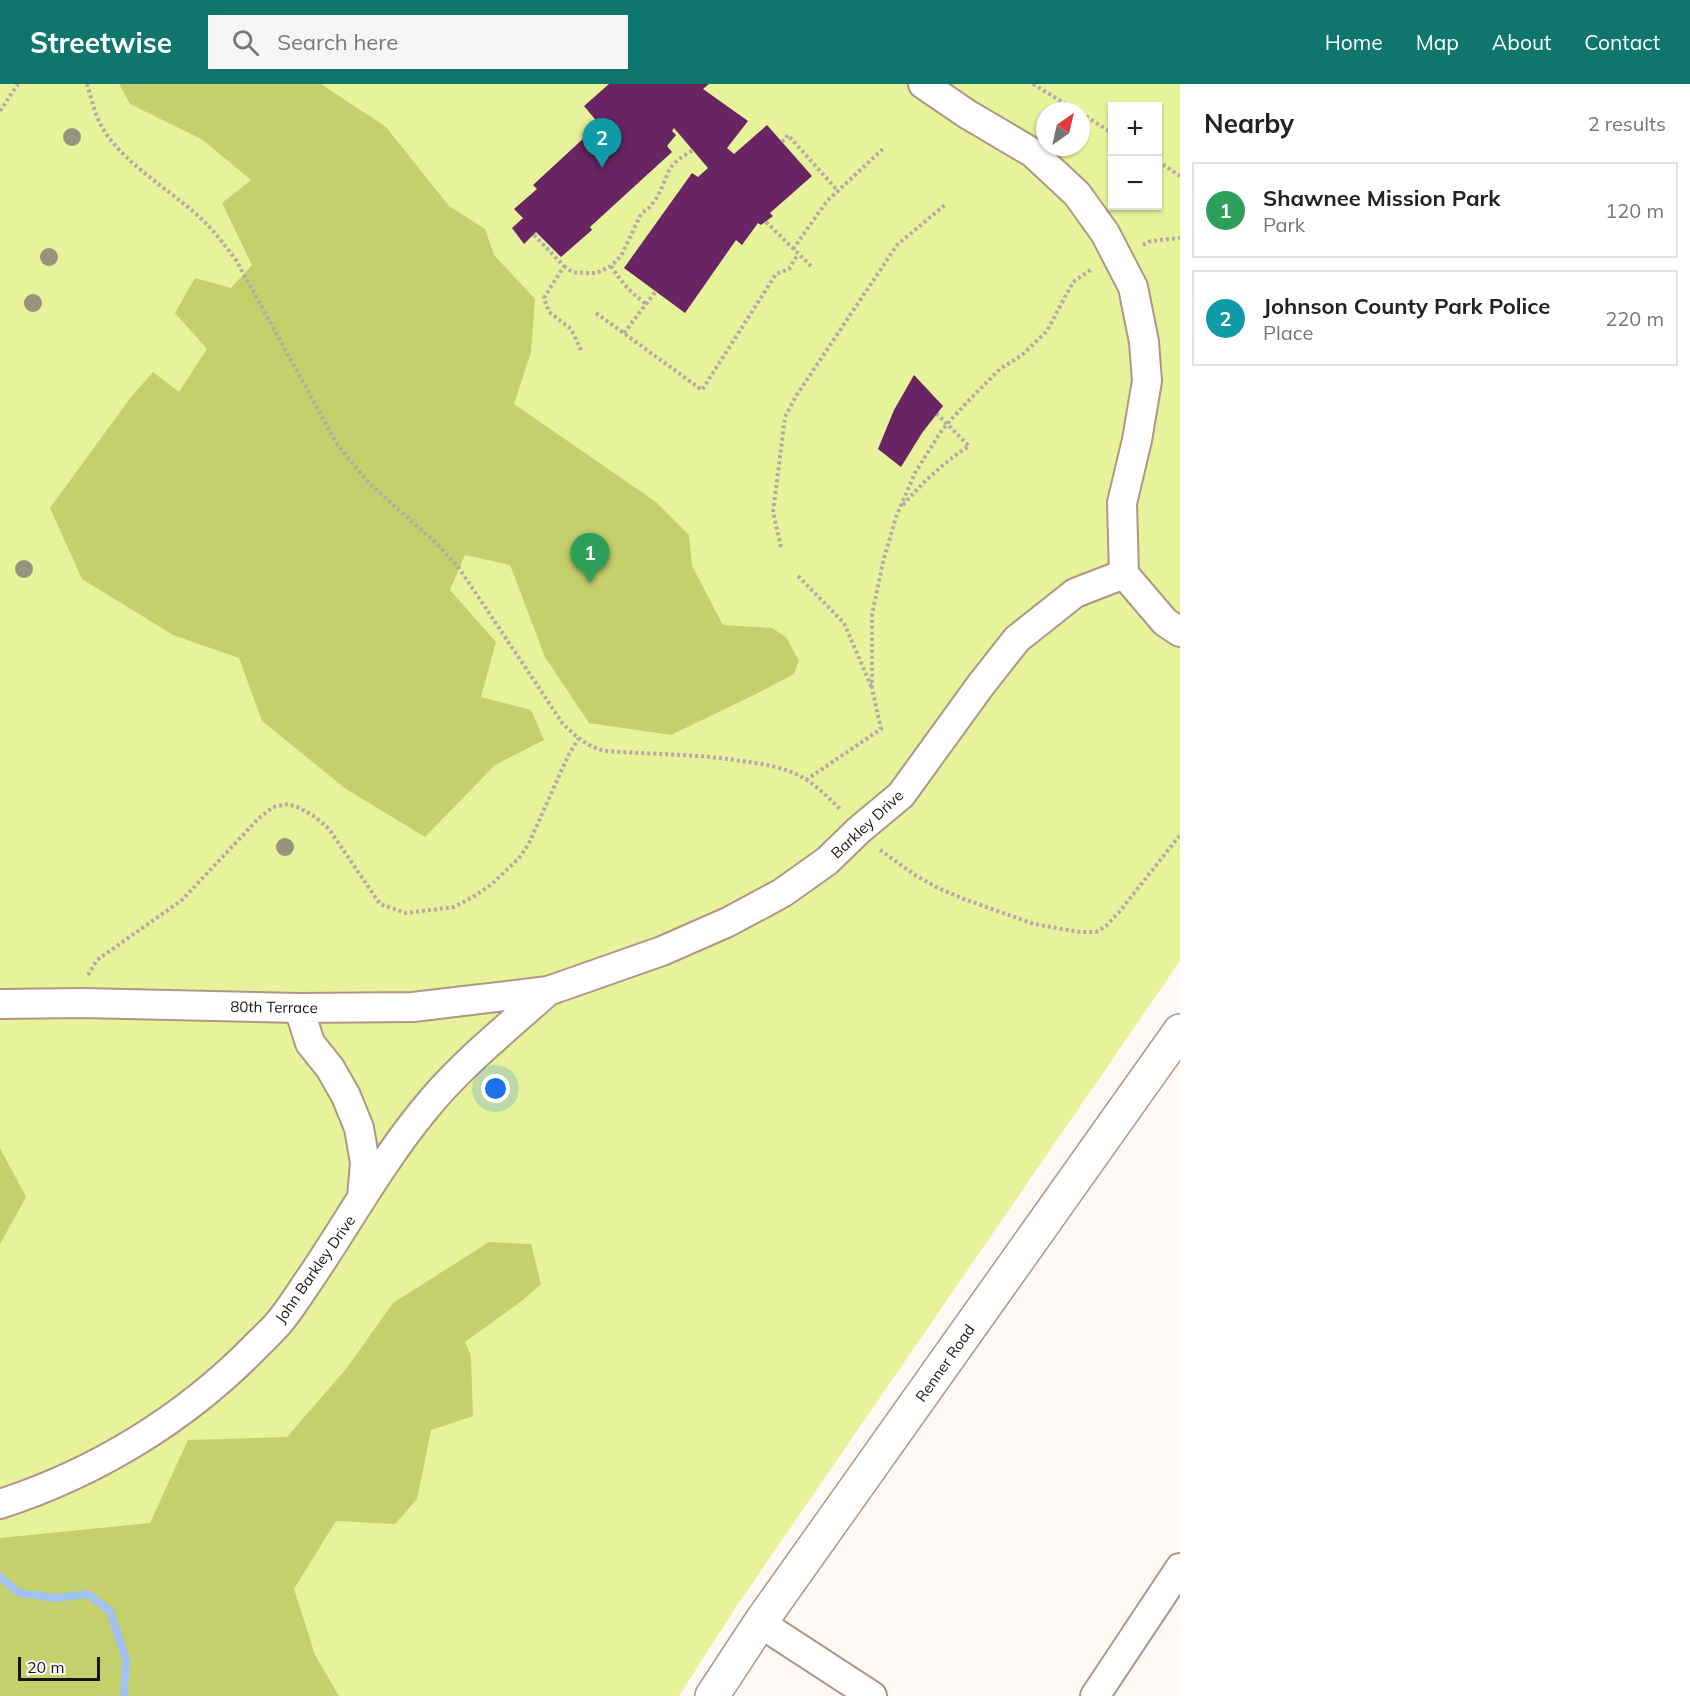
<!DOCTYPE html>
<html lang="en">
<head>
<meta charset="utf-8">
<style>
	body { margin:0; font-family:Mulish,sans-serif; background:#f6f6f6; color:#222 }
	.controls { position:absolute; right:18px; top:18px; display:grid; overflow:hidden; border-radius:0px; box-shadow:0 2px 4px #0004 }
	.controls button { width:54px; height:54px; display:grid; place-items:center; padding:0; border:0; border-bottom:2px solid #e0e0e0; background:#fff; color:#222; font:30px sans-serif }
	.compass { position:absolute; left:1036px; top:18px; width:54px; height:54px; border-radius:50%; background:#fff; box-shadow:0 2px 4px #0004; rotate:34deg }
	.scale { position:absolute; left:18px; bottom:15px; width:82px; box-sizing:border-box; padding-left:6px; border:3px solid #1d130d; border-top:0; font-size:16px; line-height:21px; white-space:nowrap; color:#1d130d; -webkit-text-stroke:4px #fff; paint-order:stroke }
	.you { position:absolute; left:496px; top:1005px; width:21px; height:21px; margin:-15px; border:4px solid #fff; border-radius:50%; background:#1a73e8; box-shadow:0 0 0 9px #1a73e833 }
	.badge { display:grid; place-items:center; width:39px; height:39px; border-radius:50%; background:#0f766e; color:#fff; font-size:20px; font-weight:700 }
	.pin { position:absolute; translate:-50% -50px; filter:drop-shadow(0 2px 3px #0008) }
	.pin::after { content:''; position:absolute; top:32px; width:21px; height:18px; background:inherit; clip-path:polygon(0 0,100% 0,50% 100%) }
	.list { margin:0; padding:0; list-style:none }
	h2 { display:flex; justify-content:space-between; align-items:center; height:78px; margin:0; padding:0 24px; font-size:26px }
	h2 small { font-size:20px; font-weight:400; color:#767676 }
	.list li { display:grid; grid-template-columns:39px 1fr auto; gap:18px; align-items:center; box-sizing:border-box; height:96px; margin:0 12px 12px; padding:0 12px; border:2px solid #e0e0e0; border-radius:0px }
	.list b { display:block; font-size:22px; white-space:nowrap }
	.list p { margin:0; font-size:20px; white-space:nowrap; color:#767676 }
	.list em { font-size:20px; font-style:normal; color:#767676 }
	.icon { flex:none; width:33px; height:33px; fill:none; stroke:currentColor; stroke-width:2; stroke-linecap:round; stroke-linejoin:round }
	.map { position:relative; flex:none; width:1180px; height:1612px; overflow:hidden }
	header { display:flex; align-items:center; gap:36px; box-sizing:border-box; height:84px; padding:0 30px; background:#0f766e; color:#fff }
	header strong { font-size:28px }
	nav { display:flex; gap:33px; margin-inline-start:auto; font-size:21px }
	.search { width:420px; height:54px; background:#f6f6f6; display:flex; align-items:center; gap:15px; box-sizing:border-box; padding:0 21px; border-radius:0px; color:#767676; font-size:22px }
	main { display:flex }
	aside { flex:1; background:#fff }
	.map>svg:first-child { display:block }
	.green { fill:#e7f39b; fill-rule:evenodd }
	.forest { fill:#c3d06b }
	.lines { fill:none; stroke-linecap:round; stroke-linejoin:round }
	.stream { stroke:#a0c2f0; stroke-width:8 }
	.building { fill:#682463 }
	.street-casing { stroke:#b19685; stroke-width:32 }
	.secondary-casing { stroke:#b19685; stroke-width:36 }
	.path { stroke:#b3aba7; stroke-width:4; stroke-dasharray:3 3; stroke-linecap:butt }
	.street { stroke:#fff; stroke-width:28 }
	.secondary { stroke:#fff; stroke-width:33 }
	.tree { fill:#95957d }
	.labels { text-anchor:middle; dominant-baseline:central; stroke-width:6; stroke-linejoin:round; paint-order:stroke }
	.street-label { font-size:15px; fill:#1d130d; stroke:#fff }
</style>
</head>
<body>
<header>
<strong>Streetwise</strong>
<div class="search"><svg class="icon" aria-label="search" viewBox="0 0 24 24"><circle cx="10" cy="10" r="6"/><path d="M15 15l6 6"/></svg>Search here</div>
<nav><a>Home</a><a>Map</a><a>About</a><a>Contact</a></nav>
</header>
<main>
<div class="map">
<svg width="1180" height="1612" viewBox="0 0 1180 1612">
	<rect width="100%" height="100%" fill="#fff9f5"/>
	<path class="green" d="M0,0H1180V877L736,1523L679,1612H0ZM1112,22H1158V122H1112ZM1045,27H1081V63H1045Z"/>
	<path class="forest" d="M119,0H321L386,43L449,122L485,145L494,171L535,215L531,268L514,320L656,418L689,451L692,482L723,541L772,544L786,553L799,577L794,590L758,609L671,651L589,639L545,573L510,481L465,471L450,506L496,558L481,613L531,626L544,656L495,681L425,753L346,705L262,637L239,574L173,551L82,495L50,424L131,313L153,288L179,308L207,265L175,229L195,194L231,204L252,181L222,119L251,96L203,56L130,20Z
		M0,1064L26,1113L0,1160Z
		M489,1158L531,1160L541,1200L523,1216L465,1258L471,1272L473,1332L431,1346L417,1415L395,1440L336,1437L294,1505L315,1571L339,1612H0V1454L150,1439L188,1356L287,1353L346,1285L393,1219Z"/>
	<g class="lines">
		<path class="stream" d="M0,1493L19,1509L56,1514L88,1510L110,1527L126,1575L124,1612"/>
	</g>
	<path class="building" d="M609,0H709L703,5L748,37L727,64L734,70L767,41L812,92L770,129L773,132L761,141L758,139L742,161L736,156L685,229L624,184L692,89L698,93L708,84L674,44L672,47L676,51L667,62L672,68L590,143L592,146L561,173L536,148L524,160L512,144L523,134L514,125L537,105L533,101L599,40L584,22Z
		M914,291L943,322L922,349L901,383L878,365L894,326Z"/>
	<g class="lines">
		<g class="street-casing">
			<path id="street" d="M1124,490L1165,538L1180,548
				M0,920L83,919L299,924L413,923L548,907L662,867L728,838L782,809L827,777L859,746L901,711L980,602L1017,555L1075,509L1124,490L1122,419L1137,356L1147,297L1144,258L1133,203L1105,149L1077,110L1033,69L967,30L923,0
				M299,924L310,959L330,984L346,1012L359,1044L365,1079L362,1113
				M0,1420C96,1389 186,1334 256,1262C264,1254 274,1245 281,1236C290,1225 297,1214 305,1202C345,1144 379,1081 424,1026C460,981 506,945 548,907
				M760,1539L872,1612
				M1095,1612L1180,1484"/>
		</g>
		<g class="secondary-casing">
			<path id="secondary" d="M712,1612L760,1539L1180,947"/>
		</g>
		<path class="path" d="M87,0C92,17 96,36 107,51C131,84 167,104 197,131C212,144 224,160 236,176L337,360L352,379L371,401L436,459L459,484L563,640C577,653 586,662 605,667C649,670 692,670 735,676C757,679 782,682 802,693C817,702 829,714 841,726
			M1033,0L1077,27
			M0,27L18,0
			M1081,29L1112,49
			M782,58L788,51L838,107
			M1158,77L1180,92
			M766,138L811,182
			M534,151L564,182L544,214L549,228L571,245L581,266
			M1143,161L1151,157L1180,154
			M793,165L827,117L885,63
			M564,182L572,188L585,189H597L611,182L621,172L641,130L650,123L658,112L670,84L679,75L693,66
			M611,182C621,198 631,209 646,220
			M596,229L702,306L776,190L789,185L798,170
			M624,249L656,207
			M903,421C923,398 943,379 969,362L937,330
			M781,463L773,428L785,333L796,312L897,161L946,120
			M798,492L844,539L871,602
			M806,696L881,645L872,604V531L883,478L896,433L915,389L940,349L948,339L974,311L1000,285L1022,271L1047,247L1073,198L1092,185
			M880,766L915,791L938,804L964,815L1034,840L1080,848H1096L1106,842L1120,827L1180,751
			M88,891L97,876L182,816L259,734L273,723L288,720L300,724L315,733L329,745L380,820L406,829L454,823L473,813L492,800L520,773L529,759L568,672L579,654"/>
		<use href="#street" class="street"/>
		<use href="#secondary" class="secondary"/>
	</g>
	<g class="tree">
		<circle cx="72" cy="53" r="9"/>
		<circle cx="49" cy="173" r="9"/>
		<circle cx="33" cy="219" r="9"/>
		<circle cx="24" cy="485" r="9"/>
		<circle cx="285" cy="763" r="9"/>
	</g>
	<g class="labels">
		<g class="street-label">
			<text transform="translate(867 740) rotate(-43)">Barkley Drive</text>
			<text transform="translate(274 923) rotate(1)">80th Terrace</text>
			<text transform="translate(315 1185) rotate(-55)">John Barkley Drive</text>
			<text transform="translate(945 1279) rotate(-55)">Renner Road</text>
		</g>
	</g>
</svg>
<div class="controls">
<button>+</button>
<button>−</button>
</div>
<svg class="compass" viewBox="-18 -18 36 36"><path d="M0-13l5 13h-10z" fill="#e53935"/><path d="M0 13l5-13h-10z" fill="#767676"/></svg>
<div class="scale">20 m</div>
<div class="you"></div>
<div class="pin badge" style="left:590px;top:499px;background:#2e9e5b">1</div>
<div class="pin badge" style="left:602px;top:84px;background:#0f9aa8">2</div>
</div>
<aside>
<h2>Nearby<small>2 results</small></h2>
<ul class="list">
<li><span class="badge" style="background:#2e9e5b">1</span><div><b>Shawnee Mission Park</b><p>Park</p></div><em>120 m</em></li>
<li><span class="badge" style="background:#0f9aa8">2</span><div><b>Johnson County Park Police</b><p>Place</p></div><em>220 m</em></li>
</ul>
</aside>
</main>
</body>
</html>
